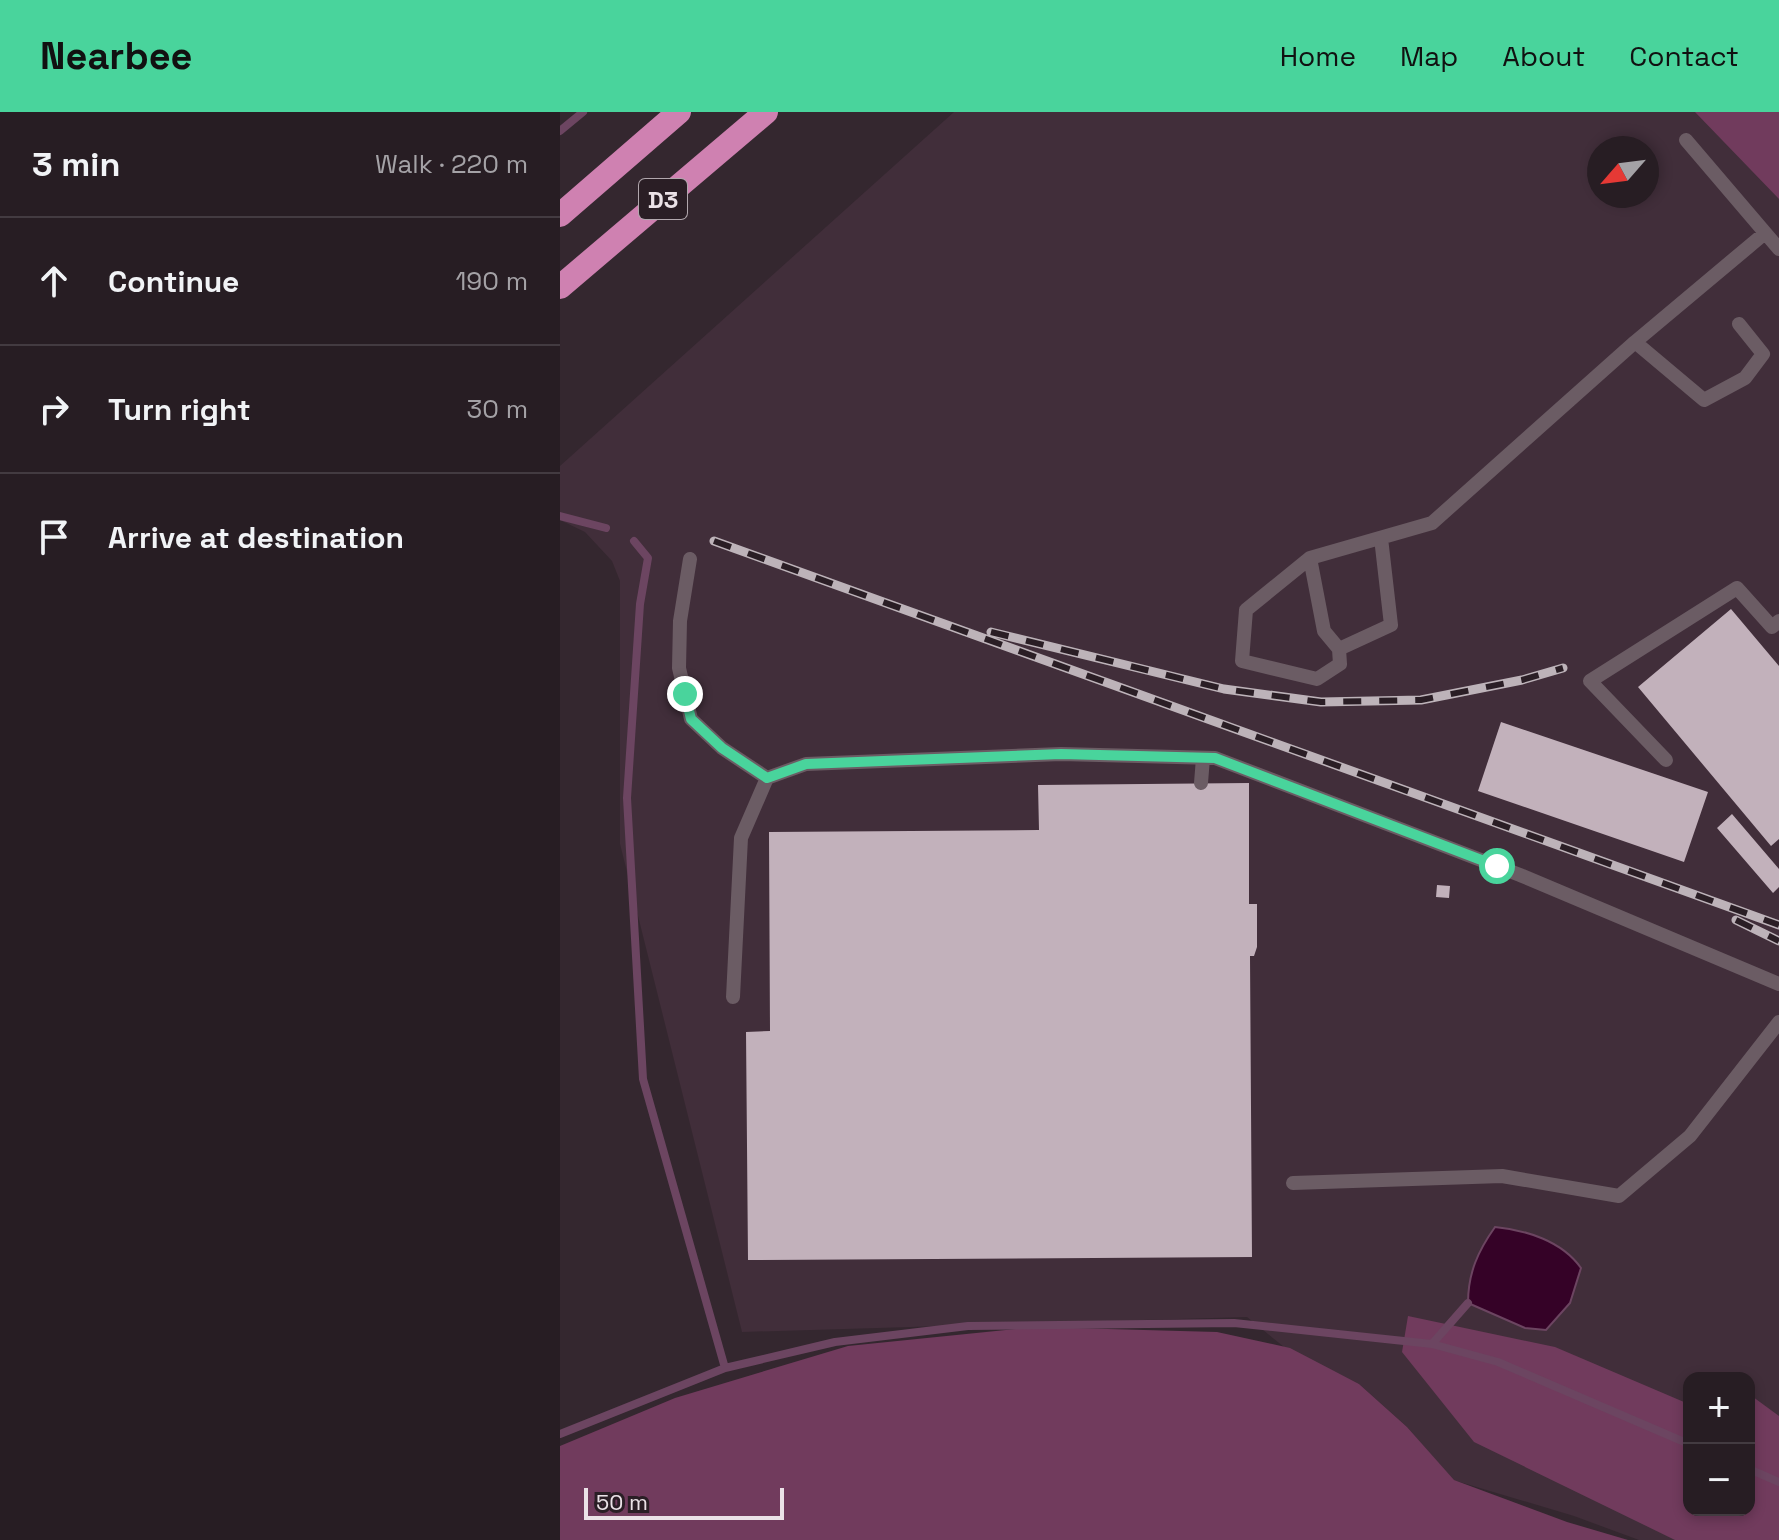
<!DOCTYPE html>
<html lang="en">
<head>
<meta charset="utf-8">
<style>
	body { margin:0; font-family:"Space Grotesk",sans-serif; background:#332a30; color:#f1f3f6 }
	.controls { position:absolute; right:24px; bottom:24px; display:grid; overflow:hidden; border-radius:16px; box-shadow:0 4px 12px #0003 }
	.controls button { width:72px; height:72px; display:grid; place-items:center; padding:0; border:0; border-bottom:2px solid #433b41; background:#271d23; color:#f1f3f6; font:40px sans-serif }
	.compass { position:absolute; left:1027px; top:24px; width:72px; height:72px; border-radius:50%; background:#271d23; box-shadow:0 4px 12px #0003; rotate:242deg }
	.scale { position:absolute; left:24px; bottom:20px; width:200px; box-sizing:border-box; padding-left:8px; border:4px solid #ebe2e7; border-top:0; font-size:22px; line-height:28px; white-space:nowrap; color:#ebe2e7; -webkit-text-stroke:6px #2a1e25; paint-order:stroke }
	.stop { position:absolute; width:24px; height:24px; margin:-18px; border:6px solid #49d49c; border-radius:50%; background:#fff }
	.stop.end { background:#49d49c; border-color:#fff; box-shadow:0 2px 8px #0008 }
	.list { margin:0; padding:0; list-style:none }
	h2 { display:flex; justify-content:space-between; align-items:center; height:104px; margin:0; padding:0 32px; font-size:34px }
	h2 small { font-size:26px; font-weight:400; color:#a4a2a6 }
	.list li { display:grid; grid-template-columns:52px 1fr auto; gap:24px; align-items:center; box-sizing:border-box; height:128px; padding:0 32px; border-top:2px solid #433b41 }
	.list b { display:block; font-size:30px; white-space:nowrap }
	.list em { font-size:26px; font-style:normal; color:#a4a2a6 }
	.icon { flex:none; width:44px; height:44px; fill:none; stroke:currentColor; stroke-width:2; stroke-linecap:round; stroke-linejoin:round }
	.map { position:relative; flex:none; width:1219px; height:1428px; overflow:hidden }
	header { display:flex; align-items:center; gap:48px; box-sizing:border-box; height:112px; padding:0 40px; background:#49d49c; color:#111 }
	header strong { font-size:38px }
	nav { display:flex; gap:44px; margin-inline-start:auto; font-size:28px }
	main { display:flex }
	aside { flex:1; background:#271d23 }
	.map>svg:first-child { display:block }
	.built { fill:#412e3a; fill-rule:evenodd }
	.green { fill:#713b5d }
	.water { fill:#350227; stroke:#6c4561; stroke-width:2 }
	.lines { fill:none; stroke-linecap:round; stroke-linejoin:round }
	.stream { stroke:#6c4561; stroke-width:8 }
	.building { fill:#c2b1bb }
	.service { stroke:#6b5c64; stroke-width:14 }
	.motorway { stroke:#cf81b1; stroke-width:24 }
	.rail-casing { stroke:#bdb3b9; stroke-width:9 }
	.rail { stroke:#2a1e25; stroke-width:6; stroke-dasharray:18; stroke-linecap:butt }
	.route { stroke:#49d49c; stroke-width:10 }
	.labels { text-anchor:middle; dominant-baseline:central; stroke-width:8; stroke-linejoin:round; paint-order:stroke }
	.shield { fill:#2a1e25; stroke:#b1a7ad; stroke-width:2 }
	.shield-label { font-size:24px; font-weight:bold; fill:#ebe2e7 }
</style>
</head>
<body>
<header>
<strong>Nearbee</strong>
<nav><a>Home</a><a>Map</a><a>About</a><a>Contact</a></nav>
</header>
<main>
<aside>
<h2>3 min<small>Walk · 220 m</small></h2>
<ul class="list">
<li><svg class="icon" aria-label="ahead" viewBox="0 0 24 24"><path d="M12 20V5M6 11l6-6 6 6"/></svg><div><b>Continue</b></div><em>190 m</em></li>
<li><svg class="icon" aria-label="right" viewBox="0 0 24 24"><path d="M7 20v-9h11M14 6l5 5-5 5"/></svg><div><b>Turn right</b></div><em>30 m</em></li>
<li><svg class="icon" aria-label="arrive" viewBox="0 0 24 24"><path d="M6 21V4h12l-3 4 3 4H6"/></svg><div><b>Arrive at destination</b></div></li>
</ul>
</aside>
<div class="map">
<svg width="1219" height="1428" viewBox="0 0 1219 1428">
	<rect width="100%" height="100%" fill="#34272f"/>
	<path class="built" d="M394,0H1219V1428H1079L1014,1404L893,1368L847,1315L799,1272L724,1235L687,1205L182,1220L60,732V469L52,449L25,420L0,408V354ZM1039,36H1087V84H1039ZM1129,1266H1189V1398H1129Z"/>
	<path class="green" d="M1135,0H1219V87Z
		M848,1204L995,1235L1124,1290L1129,1286V1398H1189V1282L1219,1304V1428H1115L914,1330L842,1240Z
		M475,1215L657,1220L730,1236L799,1272L847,1315L894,1368L1007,1410L1068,1428H0V1334L115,1286L288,1234Z"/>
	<path class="water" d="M935,1115C966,1118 1002,1129 1021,1156L1010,1191L986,1218L965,1216L908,1191C908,1161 918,1139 935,1115Z"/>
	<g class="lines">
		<path class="stream" d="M0,19L23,0
			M0,404L46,416
			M74,429L88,446L80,492L67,686L83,967L165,1256
			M872,1232L908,1191
			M0,1322L165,1256L275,1230L408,1214L674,1211L872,1232L938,1250L1129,1332
			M1189,1357L1219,1370"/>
	</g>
	<path class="building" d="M1171,497L1219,554V727L1211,734L1078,575Z
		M941,610L1148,680L1124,750L918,679Z
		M689,671V792H697V835L694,844H690L692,1145L188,1148L186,920L210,919L209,720L479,718L478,673Z
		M1172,702L1219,757V775L1213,781L1157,716Z
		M877,773L890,774L889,786L876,785Z"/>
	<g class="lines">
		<path class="service" d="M1126,28L1219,137
			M1075,230L1144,288L1185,266L1203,242L1179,212
			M750,446L764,519L779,537L780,552L757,567L682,549L686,498L750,446L872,411L1075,230L1205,121
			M130,447L120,509L119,556L131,607L162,636L207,666
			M779,537L831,513L821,426
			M1106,648L1030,569L1177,476L1212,515L1219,509
			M641,671L643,646
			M173,885L181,726L207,666L246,652L501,642L655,646L960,763L1219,872
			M733,1071L942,1064L1059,1084L1130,1024L1219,910"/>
		<path class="motorway" d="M0,103L119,0
			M0,175L206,0"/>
		<g class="rail-casing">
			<path id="rail" d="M154,429L1219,813
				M431,520L664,577L761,590L861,588L962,568L1003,556
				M1176,808L1219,829"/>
		</g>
		<use href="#rail" class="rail"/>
	</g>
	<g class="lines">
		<path class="route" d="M125,582L131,607L162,636L207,666L246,652L501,642L655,646L937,754"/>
	</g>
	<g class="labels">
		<rect class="shield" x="79" y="67" width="48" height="40" rx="6"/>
		<g class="shield-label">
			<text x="103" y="87">D3</text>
		</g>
	</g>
</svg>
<div class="controls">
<button>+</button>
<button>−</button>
</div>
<svg class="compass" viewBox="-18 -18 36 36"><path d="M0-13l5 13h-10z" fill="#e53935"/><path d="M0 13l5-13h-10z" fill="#a4a2a6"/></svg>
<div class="scale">50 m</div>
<div class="stop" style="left:937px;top:754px"></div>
<div class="stop end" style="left:125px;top:582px"></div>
</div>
</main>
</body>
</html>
